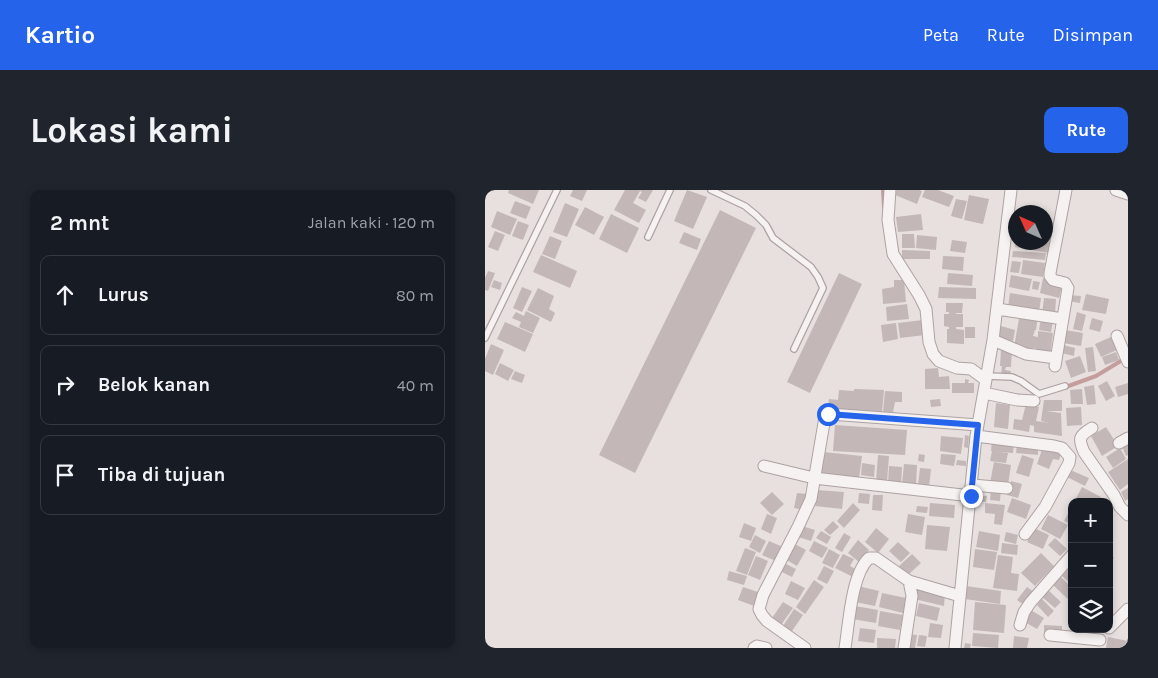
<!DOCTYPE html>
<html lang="id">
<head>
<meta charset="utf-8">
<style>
	body { margin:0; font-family:Karla,sans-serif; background:#20242c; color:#f1f3f6 }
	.controls { position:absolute; right:15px; bottom:15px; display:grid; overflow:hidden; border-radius:10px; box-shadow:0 2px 8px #0003 }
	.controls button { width:45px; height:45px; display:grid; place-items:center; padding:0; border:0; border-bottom:1px solid #363941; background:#171b24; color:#f1f3f6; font:25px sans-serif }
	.compass { position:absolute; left:523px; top:15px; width:45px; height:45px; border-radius:50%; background:#171b24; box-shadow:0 2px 8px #0003; rotate:315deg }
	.stop { position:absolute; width:15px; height:15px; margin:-11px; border:4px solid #2563eb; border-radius:50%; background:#fff }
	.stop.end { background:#2563eb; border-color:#fff; box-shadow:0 1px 5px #0008 }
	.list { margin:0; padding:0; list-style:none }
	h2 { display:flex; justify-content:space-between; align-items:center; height:65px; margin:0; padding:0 20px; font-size:21px }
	h2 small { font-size:16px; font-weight:400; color:#9ea1a6 }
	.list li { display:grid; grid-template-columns:32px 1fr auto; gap:15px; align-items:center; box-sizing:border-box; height:80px; margin:0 10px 10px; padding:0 10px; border:1px solid #363941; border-radius:10px }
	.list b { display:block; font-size:19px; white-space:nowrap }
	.list em { font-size:16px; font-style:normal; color:#9ea1a6 }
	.icon { flex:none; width:28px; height:28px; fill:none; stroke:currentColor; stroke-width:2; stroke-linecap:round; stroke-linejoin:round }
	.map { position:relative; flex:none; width:643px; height:458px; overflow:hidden; border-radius:10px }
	header { display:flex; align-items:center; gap:30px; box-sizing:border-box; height:70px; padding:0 25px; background:#2563eb; color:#fff }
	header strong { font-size:24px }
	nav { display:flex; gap:28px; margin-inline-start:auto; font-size:18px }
	.intro { display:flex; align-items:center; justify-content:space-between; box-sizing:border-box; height:120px; padding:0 30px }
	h1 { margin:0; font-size:35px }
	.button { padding:12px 22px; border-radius:10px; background:#2563eb; color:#fff; font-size:18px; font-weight:700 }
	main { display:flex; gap:30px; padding:0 30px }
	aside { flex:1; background:#171b24; border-radius:10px; box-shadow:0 2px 8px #0003 }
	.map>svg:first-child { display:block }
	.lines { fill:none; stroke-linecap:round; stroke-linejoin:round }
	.stream { stroke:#c59d9d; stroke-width:4 }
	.building { fill:#c3b8b7 }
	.service-casing { stroke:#ada2a1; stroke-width:8 }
	.minor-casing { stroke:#ada2a1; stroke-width:13 }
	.service { stroke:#f6f2f1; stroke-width:5.5 }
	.minor { stroke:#f6f2f1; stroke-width:11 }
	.route { stroke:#2563eb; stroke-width:6 }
</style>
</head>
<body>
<header>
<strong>Kartio</strong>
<nav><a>Peta</a><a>Rute</a><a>Disimpan</a></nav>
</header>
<div class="intro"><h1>Lokasi kami</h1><a class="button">Rute</a></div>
<main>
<aside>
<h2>2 mnt<small>Jalan kaki · 120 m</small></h2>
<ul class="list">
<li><svg class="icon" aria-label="ahead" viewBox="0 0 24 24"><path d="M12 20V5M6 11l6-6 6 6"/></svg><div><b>Lurus</b></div><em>80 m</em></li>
<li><svg class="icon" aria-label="right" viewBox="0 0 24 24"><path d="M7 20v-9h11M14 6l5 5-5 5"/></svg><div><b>Belok kanan</b></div><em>40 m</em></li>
<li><svg class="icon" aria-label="arrive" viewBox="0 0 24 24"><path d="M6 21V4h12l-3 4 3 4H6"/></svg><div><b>Tiba di tujuan</b></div></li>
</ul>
</aside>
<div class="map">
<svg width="643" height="458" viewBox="0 0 643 458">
	<rect width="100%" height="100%" fill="#e7e0df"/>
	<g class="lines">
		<path class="stream" d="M398,0L399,17
			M578,198L611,186L639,169"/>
	</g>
	<path class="building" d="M24,0H54L48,14L23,3Z
		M88,0H102L97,11L85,6Z
		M140,0H168L161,12L153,8L157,2L155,1L148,13L161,20L154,33L129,20Z
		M202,0L222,7L208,39L189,31Z
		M412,0H434L437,1L432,14L410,5Z
		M440,0H453L469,6L464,17L437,7Z
		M484,5L504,9L498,34L479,30Z
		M471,9L482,11L477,29L466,26Z
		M30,11L46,17L41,29L25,23Z
		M80,13L94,19L82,47L68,42Z
		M100,17L119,27L109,45L90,35Z
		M235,20L271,38L150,283L114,265Z
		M12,21L32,29L25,45L6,37Z
		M126,24L154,38L142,63L114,49Z
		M436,24L438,40L413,42L411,27Z
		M33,31L44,35L38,50L27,46Z
		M10,41L20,45L13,61L3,57Z
		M199,42L216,49L212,60L194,53Z
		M560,43L568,44L564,63L530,57L531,52H560Z
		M417,44H429L430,58H417Z
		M432,45L452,47L451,60L431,58Z
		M65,46L77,51L70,69L57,64Z
		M467,50L482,52L480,63L465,61Z
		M417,60L445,61V69H417Z
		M528,61L561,63L560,70L527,67Z
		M56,65L92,81L85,98L48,82Z
		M458,66L479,67L478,81L457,79Z
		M538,70L560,73L558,87L536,84Z
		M527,71L536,72L534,83L525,82Z
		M3,81L10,83L3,101L0,100V88Z
		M354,83L377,94L325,203L302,192Z
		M463,83L488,85L487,96L462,94Z
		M526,85L547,89L544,101L524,97Z
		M558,88L578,93L574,108L555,103Z
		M9,90L17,93L15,100L6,97Z
		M409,90H419L421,112L398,114L397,99L409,97Z
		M548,91L555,92L553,100L547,99Z
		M37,97L47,101L37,122L28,118Z
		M454,97L491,98V109L453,108Z
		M53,98L69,106L64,119L70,123L66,132L42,120Z
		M525,103L556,108L554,122L523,117Z
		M601,104L624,109L621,124L597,120Z
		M584,105L596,106L595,113L583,111Z
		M559,108L571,109L570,125L557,124Z
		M461,113H478L477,123H471V124H478V137H471V139L479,140V154L462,153V139H464V137L459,136V124H464V122H461Z
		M422,114L424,129L402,131L401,117Z
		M41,121L55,128L48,143L34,137L36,132L27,128L31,122L39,126Z
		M592,122L601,125L597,141L588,139Z
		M535,123L553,126L551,140H550L548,146L553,147V141L568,143L565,166L550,164L551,158H547L546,160L529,157Z
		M556,128L568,130L566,142L554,140Z
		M607,128L618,131L615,142L604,139Z
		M438,130L440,145L415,148L413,133Z
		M20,132L48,144L40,162L12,149Z
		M411,133L413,149L398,152L396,135Z
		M516,136L530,140L528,151L513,148Z
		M480,137H490V148H480Z
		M580,140L598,143L596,156L578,153Z
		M626,147L632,160L616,167L610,154Z
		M6,154L19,160L8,185L0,181V169Z
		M574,154L590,158L589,166L572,162Z
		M608,157L611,181L603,182L600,158Z
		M516,159L527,160L526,177H521L520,180L526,181L525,186L516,185L517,176H515Z
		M631,162L634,170L620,175L617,167Z
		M595,166L601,182L586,188L580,171Z
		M15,173L29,180L23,191L10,184Z
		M453,178L454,187L464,186L465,199H440V179Z
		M30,181L40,185L37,193L26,189Z
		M480,189L484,190L483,193H489V203H467V193H480Z
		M622,191L630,206L621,211L613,196Z
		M643,193V204L633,207L630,197Z
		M609,195L611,214L602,215L599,197Z
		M369,199L399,200L397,222L367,220L368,210L367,220L343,218L344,209L353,210L354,200L369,201Z
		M597,199L598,214H586L585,200Z
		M400,201L417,202V212H410L408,222H398Z
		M455,209L456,216L446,217L445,210Z
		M559,210H577V221H561L576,223L577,246L549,242V236L545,235L544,242L528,239L529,229L537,230L541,214L554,217L551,231L565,233L556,231Z
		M511,213L525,215L523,239L509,237Z
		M596,217L597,235L582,236L581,218Z
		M350,235L422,240L420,265L348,261Z
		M621,237L633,256L617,266L606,246Z
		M480,245L484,246L483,258L479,257Z
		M456,246L478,248L476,264L455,261Z
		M507,250L529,252L528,263L506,261Z
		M643,251V265L641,266L636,254Z
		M532,255L553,257V265L531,263Z
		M558,257L576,264L574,270L568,269L564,279L552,274Z
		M635,258L641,269L628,278L621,267Z
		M507,261L523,263L521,273L505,271Z
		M338,262L377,266L374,288L336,284Z
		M434,264L440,265L439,272L433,271Z
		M456,264L471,265L469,276L455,274Z
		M393,265L404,266L402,292L391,291Z
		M537,265L549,269L544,287L531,283Z
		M643,269V294L635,300L623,282Z
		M472,270L481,271V276L471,275Z
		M509,272L526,275L523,295L505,293Z
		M377,273L390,275L389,287L376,285Z
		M419,274L432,275L431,295L417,294Z
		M404,276L417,277L416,295L403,294Z
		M435,278L446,279L444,297L433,295Z
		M583,279L604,288L600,296L580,286Z
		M526,291L537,294L533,308L522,305Z
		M597,297L616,307L613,312H589Z
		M506,298L516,299L515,311L505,310Z
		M643,298V309L640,311L636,302Z
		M332,300L359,302L357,319L330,316Z
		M287,302L299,314L287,325L275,313Z
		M312,303L322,304L319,320L309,318Z
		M374,303L385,304L384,314L373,313Z
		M388,305H398L397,321L387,320Z
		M488,305L502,306L501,312L488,311Z
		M527,308L546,315L541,329L522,322Z
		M368,313L375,320L359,338L352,331Z
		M445,313L470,315L469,328L444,326Z
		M500,313L520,315L517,335L509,334L510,324L500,323Z
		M432,316L443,317L442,323L431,322Z
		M587,316V335L579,331Z
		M282,324L292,328L286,344L276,339Z
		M423,324L440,327L437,345L420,342Z
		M563,325L583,335L575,349L556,339Z
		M348,331L354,337L345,345L339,340Z
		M259,333L271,338L266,351L254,347Z
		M442,335L465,337L462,361L440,359Z
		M317,336L330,340L326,351L313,347Z
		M391,338L404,349L393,363L380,352Z
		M549,338L564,345L558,359L542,352Z
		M336,341L346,347L342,354L331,348Z
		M494,341L515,345L513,361L491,357Z
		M521,342L533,345L531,354L519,351Z
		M359,343L366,347L357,362L350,358Z
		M270,345L281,351L275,363L264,357Z
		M570,348L582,359L575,366L563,355Z
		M373,350L384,360L374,372L363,363Z
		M284,351L298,357L291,371L277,365Z
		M329,351L343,358L337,368L324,361Z
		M413,352L425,363L416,372L404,361Z
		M308,353L321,360L312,376L300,369Z
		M517,353L533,355L532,365L516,363Z
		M260,358L271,362L262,385L251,381Z
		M344,359L355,365L348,378L337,373Z
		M490,359L512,362L509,380L488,377Z
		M624,362L629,368L624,373Z
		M556,363L569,376L550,396L536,383Z
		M358,364L369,369L365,376L372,380L368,387L350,378Z
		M427,364L436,373L423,385L414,376Z
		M513,365L528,367L526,383L534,384L532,401L508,398Z
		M271,366L283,371L275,390L263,385Z
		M299,373L311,379L307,387L295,381Z
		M339,376L349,381L342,394L332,389Z
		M585,378L587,379V395L577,386Z
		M244,381L262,386L259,395L242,390Z
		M576,387L587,398V413L568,395Z
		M329,390L339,397L320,424L311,417Z
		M306,391L320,398L313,410L300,404Z
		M373,396L394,401L390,416L370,412Z
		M481,396L516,401L515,414L480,409Z
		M258,397L273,402L269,416L253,410Z
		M433,397L460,404L459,416L429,409Z
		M542,397L549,402L539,415L532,410Z
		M563,400L576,412L570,418L557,407Z
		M397,403L421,408L418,423L394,417Z
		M557,409L569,421L563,427L552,415Z
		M298,412L308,418L296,435L287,428Z
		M490,412L521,415L519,443L488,440Z
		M434,413L455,418L452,431L431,426Z
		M370,416L393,420L391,433L367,429Z
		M309,419L318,425L307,441L298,436Z
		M544,419L559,428L552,439L536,430Z
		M395,421L418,425L415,440L393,436Z
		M445,433L458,435L456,448L443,447Z
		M559,435L577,436V443L559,442Z
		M375,438L391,440L389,453L373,451Z
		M488,443L514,445L513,458L487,456Z
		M423,444L432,445L430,458H421Z
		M434,445L442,446L440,457L432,456Z
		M529,446L544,448L542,458H528Z
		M623,447L643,451L642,458H621Z
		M392,448L411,449L410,458H392Z
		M480,453L486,454L485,458H479Z"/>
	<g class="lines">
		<g class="service-casing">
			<path id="service" d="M226,0L260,16L271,25L281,35L288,48L326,77L333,87L338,98L309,159
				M163,47L185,0
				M0,148L72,0
				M502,186L527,187L536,191L554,204L580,196"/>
		</g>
		<g class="minor-casing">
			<path id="minor" d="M405,0L403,30L408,64L434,105L441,119L444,152L448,164L454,171L472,178L486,179L501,190
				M631,0L643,4
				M512,119L578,129
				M632,146L643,172
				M508,150L541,164L571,168
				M570,176L583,98L580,93L568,90L565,86V83L581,0
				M499,203L532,210L549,211
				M607,238C594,246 593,248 599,262L629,305L635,317L643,325
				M491,246L569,256L577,258L585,267L584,273L560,317L540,344
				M634,253L643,248
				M279,276L329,288L486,306
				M487,295L522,298
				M535,435L539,422L545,413L587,365
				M624,438L643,419
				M565,445L615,450
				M269,458L272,456L281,458
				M320,458L282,431L277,425L274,419L278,405L313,337L326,309L340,227L345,224L493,235
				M360,458C364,434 366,385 384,368H391L424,391L475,406
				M419,458L427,406L424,391
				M470,458L491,246L508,150L526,0"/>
		</g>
		<use href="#service" class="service"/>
		<use href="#minor" class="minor"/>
	</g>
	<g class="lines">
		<path class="route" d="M343,224L493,235L486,306"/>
	</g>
</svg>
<div class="controls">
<button>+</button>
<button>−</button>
<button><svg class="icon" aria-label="layers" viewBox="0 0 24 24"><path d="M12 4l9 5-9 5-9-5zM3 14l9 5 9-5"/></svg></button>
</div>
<svg class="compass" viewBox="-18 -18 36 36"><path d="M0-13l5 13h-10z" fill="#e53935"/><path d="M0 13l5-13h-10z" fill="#9ea1a6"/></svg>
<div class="stop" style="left:343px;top:224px"></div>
<div class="stop end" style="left:486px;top:306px"></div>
</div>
</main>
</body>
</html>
